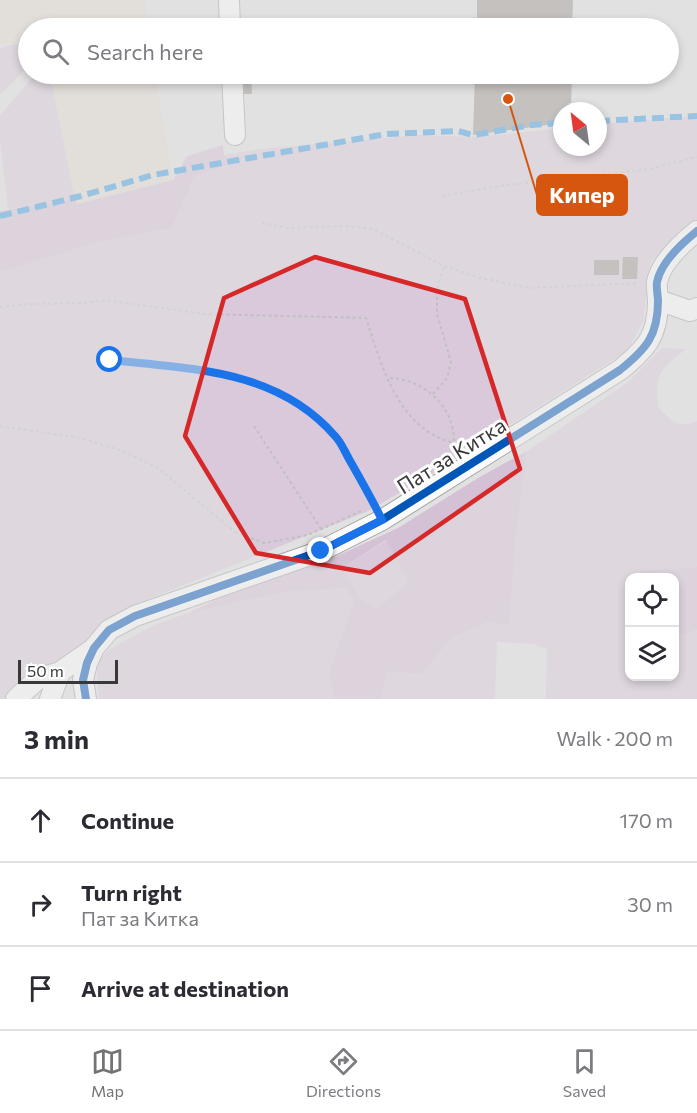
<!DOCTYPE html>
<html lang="en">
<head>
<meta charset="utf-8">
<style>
	body { margin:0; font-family:Commissioner,sans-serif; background:#f2f2f3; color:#2b2b33 }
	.controls { position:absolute; right:18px; bottom:18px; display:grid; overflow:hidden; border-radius:12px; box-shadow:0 3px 9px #0003 }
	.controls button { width:54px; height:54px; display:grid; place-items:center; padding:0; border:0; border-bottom:2px solid #e1e1e2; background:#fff; color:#2b2b33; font:30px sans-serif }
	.compass { position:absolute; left:553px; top:102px; width:54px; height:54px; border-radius:50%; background:#fff; box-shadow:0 3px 9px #0003; rotate:331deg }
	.scale { position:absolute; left:18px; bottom:15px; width:100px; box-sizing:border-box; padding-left:6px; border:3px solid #393839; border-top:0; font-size:16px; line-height:21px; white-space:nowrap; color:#393839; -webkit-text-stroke:4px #fff; paint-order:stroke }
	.stop { position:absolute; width:18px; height:18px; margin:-14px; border:4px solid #1a73e8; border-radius:50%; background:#fff }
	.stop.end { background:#1a73e8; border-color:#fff; box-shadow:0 2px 6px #0008 }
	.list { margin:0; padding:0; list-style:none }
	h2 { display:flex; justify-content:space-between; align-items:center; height:78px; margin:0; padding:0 24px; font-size:26px }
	h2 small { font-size:20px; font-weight:400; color:#7c7c81 }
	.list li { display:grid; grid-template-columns:39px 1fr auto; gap:18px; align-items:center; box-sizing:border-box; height:84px; padding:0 24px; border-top:2px solid #e1e1e2 }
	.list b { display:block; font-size:22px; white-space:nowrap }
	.list p { margin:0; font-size:20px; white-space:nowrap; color:#7c7c81 }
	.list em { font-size:20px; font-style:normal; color:#7c7c81 }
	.icon { flex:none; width:33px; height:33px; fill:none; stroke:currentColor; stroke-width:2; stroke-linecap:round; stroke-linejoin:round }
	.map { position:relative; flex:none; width:697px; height:699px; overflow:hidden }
	.search { position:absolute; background:#fff; box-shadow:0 3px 9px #0003; left:18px; right:18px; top:18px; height:66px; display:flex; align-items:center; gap:15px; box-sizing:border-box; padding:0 21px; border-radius:33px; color:#7c7c81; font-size:22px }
	.sheet { height:330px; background:#fff }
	nav { display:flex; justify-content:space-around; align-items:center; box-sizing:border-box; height:84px; border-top:2px solid #e1e1e2; background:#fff; font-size:16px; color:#7c7c81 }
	nav a { display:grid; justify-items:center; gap:3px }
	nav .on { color:#747374 }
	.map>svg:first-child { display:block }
	.commercial { fill:#e2dbd0 }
	.green { fill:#d9c9da }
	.forest { fill:#d4c1d5; fill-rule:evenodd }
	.building { fill:#a09a94 }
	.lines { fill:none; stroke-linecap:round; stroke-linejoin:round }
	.minor-casing { stroke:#a4a3a4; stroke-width:22 }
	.path { stroke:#c1c0c1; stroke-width:2; stroke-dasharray:3 3; stroke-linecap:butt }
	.minor { stroke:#fbfafb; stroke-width:20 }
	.quiet { stroke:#3e9ee2; stroke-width:6; stroke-dasharray:12 6; stroke-linecap:butt }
	.cycleway-casing { stroke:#fff; stroke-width:11 }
	.cycleway { stroke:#0057b8; stroke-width:8 }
	.route { stroke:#1a73e8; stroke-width:8 }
	.marked { fill:none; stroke:#d62828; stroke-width:4.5; stroke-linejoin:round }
	.labels { text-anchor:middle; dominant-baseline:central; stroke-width:6; stroke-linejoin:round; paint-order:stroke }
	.street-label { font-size:21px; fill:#393839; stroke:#fff }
	.leader { fill:none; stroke:#d65610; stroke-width:2 }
	.callout-dot { fill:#d65610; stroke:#fff; stroke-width:2 }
	.callout { fill:#d65610; stroke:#d65610; stroke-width:2 }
	.callout-label { font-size:22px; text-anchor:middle; font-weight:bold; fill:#fff }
</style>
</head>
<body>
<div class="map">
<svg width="697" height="699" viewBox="0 0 697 699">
	<rect width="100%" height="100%" fill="#e2e1e2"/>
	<path class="commercial" d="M0,0H146L147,28H28V41L0,45Z
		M50,74H155L173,180L76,204Z"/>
	<path class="green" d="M27,41C36,64 16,80 0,94V48Z
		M35,74H50L75,199L8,209L0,141V116Z
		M693,116H697V225L651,261L643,322L627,351L437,471L368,511L134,605L17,699H0V272L102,241L172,228L194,177L229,166L223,155L261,149L419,135L477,137L562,128V147H598V124Z
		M662,348L686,349C659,371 656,371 658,407C671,420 678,430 697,421V567L644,571L643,577L630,578V676H674L675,635H685L697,629V699H546L547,649L534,644L497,642L495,699H381L387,671L421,674L453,637L488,622L509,624L516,536L527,451L627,383Z
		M387,540L408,581L377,609L359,597L342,568Z
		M346,588L354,600L329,673L334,699H99L96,662L110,649L154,625L188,613L285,592Z"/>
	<path class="forest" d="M223,145L224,155L229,165L194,177L172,228L102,241L0,272V211L75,199L77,204L173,180L187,156Z
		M527,451L516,536L509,625L488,622L453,637L421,674L387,671L381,699H334L329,673L354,600L346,588L285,592L188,613L236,590L335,557L398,528L478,478ZM386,540L408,581L377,609L359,597L342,568Z
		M697,567V629L685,635H675L674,578L643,577V571Z"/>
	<path class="building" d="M477,0H573L572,28H477Z
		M243,74H251L252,94H244Z
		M475,74H572L571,111H562V123L473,135Z
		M623,257H638L637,279H622Z
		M594,260H619V275H594Z"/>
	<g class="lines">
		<g class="minor-casing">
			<path id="minor" d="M229,0L230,28
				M232,74L235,135
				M658,300L690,311L697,308
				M16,699L39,678L60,672L93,649
				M50,699L60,672
				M86,699L83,680L87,663L94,648L109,630L135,616L321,551L382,520L620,370C646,349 658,336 658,301C658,295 656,287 657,282C661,262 682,243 697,231"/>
		</g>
		<path class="path" d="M442,196L499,186L649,169L697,157
			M262,223L287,228L346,226L373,229L444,266L477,277L529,288L639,283
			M0,307L30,304L86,303L104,300L205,314L366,318C382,367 398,429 454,443
			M110,360C190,369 279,370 336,436C348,450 366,486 374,504
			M390,378C425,379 455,408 454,443L460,450
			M433,394L447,378L451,362L437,314V289L444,266
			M0,426L81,438L123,451L158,468L235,532L264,543L308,535L361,511
			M254,426L321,529"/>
		<use href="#minor" class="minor"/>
		<path class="quiet" d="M598,121L697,116
			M0,216L81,196L153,175L386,134L458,131L473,135L532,125L562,123"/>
		<g class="cycleway-casing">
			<path id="cycleway" d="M86,699L83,680L87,663L94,648L109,630L135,616L321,551L382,520L620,370C646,349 658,336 658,301C658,295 656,287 657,282C661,262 682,243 697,231"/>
		</g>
		<use href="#cycleway" class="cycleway"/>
	</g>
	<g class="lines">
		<path class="route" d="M110,360C191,369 277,369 335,436C341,442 345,452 349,459C361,480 372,499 382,520L321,551"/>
	</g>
	<path d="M0 0H697V699H0ZM315,257L465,299L520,469L370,573L256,553L185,436L224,298Z" fill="#e2e1e2" fill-opacity=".55" fill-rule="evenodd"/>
	<path class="marked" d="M315,257L465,299L520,469L370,573L256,553L185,436L224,298Z"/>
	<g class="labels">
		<g class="street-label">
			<text transform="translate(451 455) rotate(-32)">Пат за Китка</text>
		</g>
	</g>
	<path class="leader" d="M508 99L537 195"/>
	<circle class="callout-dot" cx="508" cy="99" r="6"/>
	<rect class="callout" x="537" y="175" width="90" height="40" rx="6"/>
	<g class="callout-label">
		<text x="582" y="203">Кипер</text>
	</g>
</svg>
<div class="controls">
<button><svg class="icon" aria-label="locate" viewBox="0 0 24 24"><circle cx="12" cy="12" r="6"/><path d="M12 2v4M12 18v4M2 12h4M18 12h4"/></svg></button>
<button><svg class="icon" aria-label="layers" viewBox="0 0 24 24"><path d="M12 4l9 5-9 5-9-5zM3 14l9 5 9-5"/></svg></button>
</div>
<svg class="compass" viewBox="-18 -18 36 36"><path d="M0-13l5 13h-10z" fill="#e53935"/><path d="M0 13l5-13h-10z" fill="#7c7c81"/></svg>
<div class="scale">50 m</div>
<div class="stop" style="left:110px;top:360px"></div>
<div class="stop end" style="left:321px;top:551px"></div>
<div class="search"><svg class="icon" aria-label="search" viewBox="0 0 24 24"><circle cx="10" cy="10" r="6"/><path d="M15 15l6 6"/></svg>Search here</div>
</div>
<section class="sheet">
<h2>3 min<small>Walk · 200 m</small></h2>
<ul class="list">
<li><svg class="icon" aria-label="ahead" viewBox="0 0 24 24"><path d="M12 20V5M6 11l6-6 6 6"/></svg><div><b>Continue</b></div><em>170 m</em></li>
<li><svg class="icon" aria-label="right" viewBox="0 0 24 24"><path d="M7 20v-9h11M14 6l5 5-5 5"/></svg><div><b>Turn right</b><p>Пат за Китка</p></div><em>30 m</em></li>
<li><svg class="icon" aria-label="arrive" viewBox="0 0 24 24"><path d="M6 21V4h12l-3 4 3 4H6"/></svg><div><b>Arrive at destination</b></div></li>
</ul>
</section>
<nav>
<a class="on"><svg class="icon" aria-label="map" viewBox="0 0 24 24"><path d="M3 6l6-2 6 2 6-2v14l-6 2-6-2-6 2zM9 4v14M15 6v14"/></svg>Map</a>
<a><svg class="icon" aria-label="directions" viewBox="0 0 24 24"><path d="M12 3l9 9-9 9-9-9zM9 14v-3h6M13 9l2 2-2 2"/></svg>Directions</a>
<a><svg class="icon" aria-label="saved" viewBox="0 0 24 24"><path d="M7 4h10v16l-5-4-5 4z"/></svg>Saved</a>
</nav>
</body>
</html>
